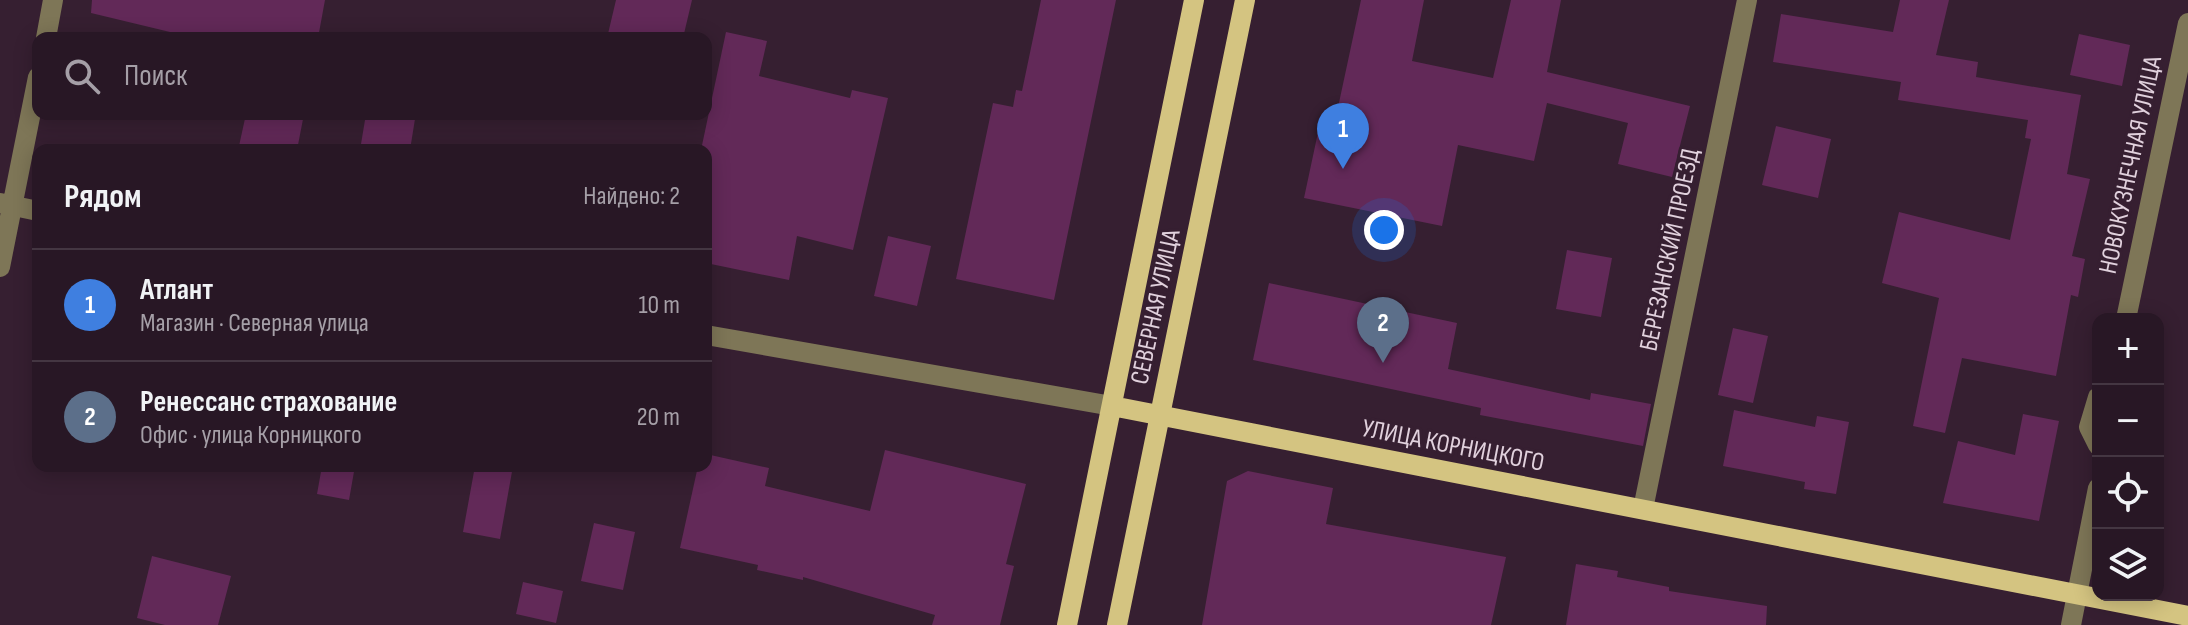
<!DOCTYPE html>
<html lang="ru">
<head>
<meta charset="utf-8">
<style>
	body { margin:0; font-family:"Sofia Sans Condensed",sans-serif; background:#342432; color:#f1f3f6 }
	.controls { position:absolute; right:24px; bottom:24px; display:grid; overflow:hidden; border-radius:16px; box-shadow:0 4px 20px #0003 }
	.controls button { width:72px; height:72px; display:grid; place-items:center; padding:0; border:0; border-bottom:2px solid #443642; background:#281725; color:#f1f3f6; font:40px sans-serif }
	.you { position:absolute; left:1384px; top:230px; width:28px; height:28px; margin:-20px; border:6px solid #fff; border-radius:50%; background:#1a73e8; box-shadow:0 0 0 12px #1a73e833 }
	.badge { display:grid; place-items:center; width:52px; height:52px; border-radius:50%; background:#b45309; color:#fff; font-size:26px; font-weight:700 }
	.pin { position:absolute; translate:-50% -66px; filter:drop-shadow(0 2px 4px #0008) }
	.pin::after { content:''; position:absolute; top:42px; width:28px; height:24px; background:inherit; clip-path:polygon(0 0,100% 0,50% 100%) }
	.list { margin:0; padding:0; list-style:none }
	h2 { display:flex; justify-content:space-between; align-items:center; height:104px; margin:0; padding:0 32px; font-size:34px }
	h2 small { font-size:26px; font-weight:400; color:#a59fa7 }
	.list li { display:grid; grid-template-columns:52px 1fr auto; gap:24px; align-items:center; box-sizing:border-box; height:112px; padding:0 32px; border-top:2px solid #443642 }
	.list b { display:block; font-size:30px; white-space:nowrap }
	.list p { margin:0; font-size:26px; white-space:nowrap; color:#a59fa7 }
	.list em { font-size:26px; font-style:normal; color:#a59fa7 }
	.icon { flex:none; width:44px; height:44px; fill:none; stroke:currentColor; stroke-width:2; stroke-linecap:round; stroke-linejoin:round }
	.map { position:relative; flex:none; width:2188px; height:625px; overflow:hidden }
	.search { position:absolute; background:#281725; box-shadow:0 4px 20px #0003; left:32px; top:32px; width:680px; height:88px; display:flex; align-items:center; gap:20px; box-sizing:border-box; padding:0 28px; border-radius:16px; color:#a59fa7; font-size:30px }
	.panel { position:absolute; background:#281725; box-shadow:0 4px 20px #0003; left:32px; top:144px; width:680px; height:328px; border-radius:16px }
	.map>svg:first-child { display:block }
	.building { fill:#622958 }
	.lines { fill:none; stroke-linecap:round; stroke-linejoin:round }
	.minor { stroke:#7e7657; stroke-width:20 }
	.major { stroke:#d4c481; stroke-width:20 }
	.labels { text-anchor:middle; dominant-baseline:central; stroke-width:6; stroke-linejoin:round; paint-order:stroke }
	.street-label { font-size:26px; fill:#e1d1dd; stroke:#361f31 }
</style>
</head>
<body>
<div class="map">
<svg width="2188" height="625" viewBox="0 0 2188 625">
	<rect width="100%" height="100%" fill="#361f31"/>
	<path class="building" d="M92,0H325L318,38H169L170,32L91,13Z
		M616,0H692L683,38H607Z
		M1041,0H1116L1054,300L956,279L993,103L1013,107L1016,90L1022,91Z
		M1361,0H1424L1412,61L1493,78L1511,0H1561L1547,72L1690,106L1672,177L1618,164L1628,123L1547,103L1534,161L1458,145L1442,226L1304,198L1320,123L1334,126Z
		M1900,0H1949L1936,55L1978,62L1976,77L2081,95L2067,174L2090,179L2072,256L2085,259L2078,297L2071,295L2056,376L1962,358L1945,433L1913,426L1939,298L1882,283L1899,212L2010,240L2031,139L2025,138L2028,120L1898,100L1901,82L1773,62L1781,14L1893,32Z
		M726,32L767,41L759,76L850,98L852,90L888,98L853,250L797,236L789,280L706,263V150H701Z
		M2079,34L2130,45L2122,86L2070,75Z
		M246,114H304L297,150L239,146Z
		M366,114L415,119L410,150H360Z
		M1776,126L1831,139L1818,198L1762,185Z
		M888,236L931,246L917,306L874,296Z
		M1567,250L1612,258L1601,317L1556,309Z
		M1269,283L1457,323L1448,369L1590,400L1591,393L1651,404L1643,446L1480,415L1481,408L1253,360Z
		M1733,328L1768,336L1753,403L1718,395Z
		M1734,410L1815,427L1817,416L1849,422L1836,494L1804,489L1805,482L1723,466Z
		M2023,414L2059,421L2039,521L1943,503L1958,441L2015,455Z
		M885,450L1026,484L1006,564L1014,566L1000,625H932L935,615L803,577V580L757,570L758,565L680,548L698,466H706V454L769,468L765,486L870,511Z
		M322,466H355L349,500L317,494Z
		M475,466H513L500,539L463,532Z
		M1248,471L1333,488L1326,524L1506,557L1491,625H1202L1227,481Z
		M594,523L635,532L623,590L581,581Z
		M152,556L231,576L218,625H165L137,618Z
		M1576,564L1618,571L1617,577L1669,587V591L1767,606L1766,625H1566Z
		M523,582L563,591L556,623L516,614Z"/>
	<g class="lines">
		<path class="minor" d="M46,38L53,0
			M0,203L38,211
			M0,267L38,77
			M2126,319L2188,23
			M706,335L1112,406
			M2098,397L2089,427L2098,445
			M1643,509L1747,0
			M2071,625L2098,488"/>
		<path class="major" d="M1112,406L2188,616
			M1067,625L1194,0
			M1117,625L1245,0"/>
	</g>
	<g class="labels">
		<g class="street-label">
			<text transform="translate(2131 165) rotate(-78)">НОВОКУЗНЕЧНАЯ УЛИЦА</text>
			<text transform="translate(1670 250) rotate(-78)">БЕРЕЗАНСКИЙ ПРОЕЗД</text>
			<text transform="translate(1156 307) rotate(-78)">СЕВЕРНАЯ УЛИЦА</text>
			<text transform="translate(1453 446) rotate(11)">УЛИЦА КОРНИЦКОГО</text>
		</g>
	</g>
</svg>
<div class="controls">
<button>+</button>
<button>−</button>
<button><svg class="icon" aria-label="locate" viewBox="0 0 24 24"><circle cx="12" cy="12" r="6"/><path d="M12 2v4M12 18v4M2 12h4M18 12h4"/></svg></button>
<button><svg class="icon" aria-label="layers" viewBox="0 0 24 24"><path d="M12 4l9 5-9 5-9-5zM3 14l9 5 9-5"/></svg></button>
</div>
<div class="you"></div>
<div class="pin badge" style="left:1343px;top:169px;background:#3f7fe0">1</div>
<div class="pin badge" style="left:1383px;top:363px;background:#5c6f8a">2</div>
<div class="search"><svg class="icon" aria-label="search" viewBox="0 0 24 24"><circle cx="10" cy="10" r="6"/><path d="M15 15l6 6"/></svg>Поиск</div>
<section class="panel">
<h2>Рядом<small>Найдено: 2</small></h2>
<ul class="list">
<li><span class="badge" style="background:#3f7fe0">1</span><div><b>Атлант</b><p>Магазин · Северная улица</p></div><em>10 m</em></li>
<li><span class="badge" style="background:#5c6f8a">2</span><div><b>Ренессанс страхование</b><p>Офис · улица Корницкого</p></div><em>20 m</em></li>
</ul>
</section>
</div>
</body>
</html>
